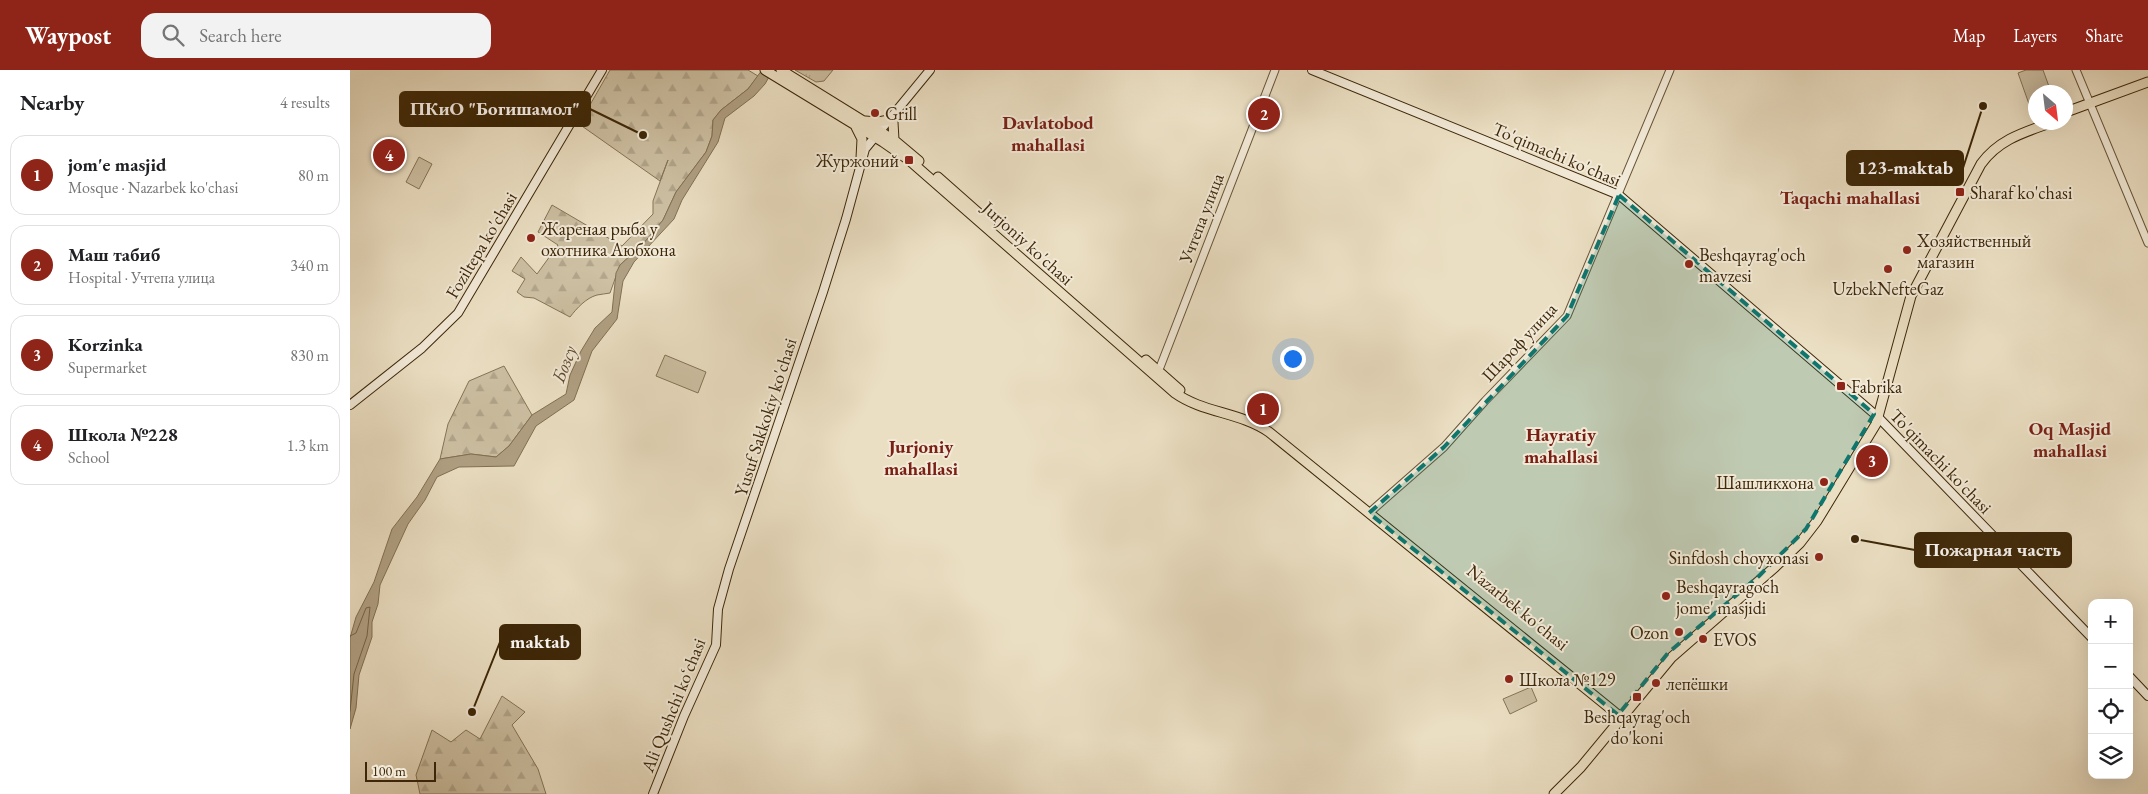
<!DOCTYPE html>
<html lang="en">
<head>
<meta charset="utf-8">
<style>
	body { margin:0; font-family:"EB Garamond",serif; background:#f2f2f2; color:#202124 }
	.controls { position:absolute; right:15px; bottom:15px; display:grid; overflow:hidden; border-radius:10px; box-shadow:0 5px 20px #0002 }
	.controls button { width:45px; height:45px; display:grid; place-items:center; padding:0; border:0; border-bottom:1px solid #e0e0e0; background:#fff; color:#202124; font:25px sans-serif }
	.compass { position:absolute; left:1678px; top:15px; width:45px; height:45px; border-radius:50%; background:#fff; box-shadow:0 5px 20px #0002; rotate:152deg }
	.scale { position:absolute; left:15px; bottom:12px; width:71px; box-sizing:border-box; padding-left:5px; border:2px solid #3d2708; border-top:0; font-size:14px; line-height:18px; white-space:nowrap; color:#3d2708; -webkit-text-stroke:4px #f2ead8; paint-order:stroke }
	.you { position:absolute; left:942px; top:288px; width:18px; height:18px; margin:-12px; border:4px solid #fff; border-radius:50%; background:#1a73e8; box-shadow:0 0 0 8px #1a73e833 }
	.badge { display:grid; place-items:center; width:32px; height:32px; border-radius:50%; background:#8f2418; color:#fff; font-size:16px; font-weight:700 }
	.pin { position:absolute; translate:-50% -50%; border:2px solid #fff; box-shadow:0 1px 5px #0006 }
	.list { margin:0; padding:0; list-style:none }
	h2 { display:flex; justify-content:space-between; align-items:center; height:65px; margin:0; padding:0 20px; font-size:21px }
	h2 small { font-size:16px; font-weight:400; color:#757577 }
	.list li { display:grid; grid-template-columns:32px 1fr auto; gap:15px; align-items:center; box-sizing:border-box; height:80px; margin:0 10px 10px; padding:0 10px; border:1px solid #e0e0e0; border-radius:15px }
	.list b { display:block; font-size:19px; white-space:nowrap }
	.list p { margin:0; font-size:16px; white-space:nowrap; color:#757577 }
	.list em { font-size:16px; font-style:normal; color:#757577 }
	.icon { flex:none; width:28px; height:28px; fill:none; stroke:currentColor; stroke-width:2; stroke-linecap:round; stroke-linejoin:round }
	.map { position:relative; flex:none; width:1798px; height:724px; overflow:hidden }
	header { display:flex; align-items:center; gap:30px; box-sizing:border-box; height:70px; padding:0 25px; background:#8f2418; color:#fff }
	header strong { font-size:24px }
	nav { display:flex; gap:28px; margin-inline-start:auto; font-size:18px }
	.search { width:350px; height:45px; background:#f2f2f2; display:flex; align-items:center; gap:12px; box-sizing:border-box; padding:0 18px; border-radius:15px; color:#757577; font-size:19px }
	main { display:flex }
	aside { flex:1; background:#fff }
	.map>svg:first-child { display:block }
	.grass { fill:url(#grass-tufts); stroke:#857456 }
	.forest { fill:url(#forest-firs); stroke:#857456 }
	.pitch { fill:#cdc0a3; stroke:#857456 }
	.water { fill:#b0a083; stroke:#827052 }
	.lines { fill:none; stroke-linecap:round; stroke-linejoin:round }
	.shore { stroke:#766446; stroke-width:1 }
	.tertiary-casing { stroke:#685537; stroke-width:9 }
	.secondary-casing { stroke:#3d2708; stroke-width:10 }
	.primary-casing { stroke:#3d2708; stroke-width:11 }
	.tertiary { stroke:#f2ead8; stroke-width:7 }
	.secondary { stroke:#f2ead8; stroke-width:8 }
	.primary { stroke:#ebdfc3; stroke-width:9 }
	.marked { fill:#0f766e; fill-opacity:0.2; stroke:#0f766e; stroke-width:4; stroke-dasharray:10 6; stroke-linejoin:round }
	.poi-dot { fill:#8f2418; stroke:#f2ead8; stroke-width:2 }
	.labels { text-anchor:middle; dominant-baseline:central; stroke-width:4; stroke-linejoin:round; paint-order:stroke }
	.poi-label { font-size:18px; fill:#3d2708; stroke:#f2ead8; text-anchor:start }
	.street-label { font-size:18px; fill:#3d2708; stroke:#f2ead8 }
	.neighbourhood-label { font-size:19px; font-weight:bold; fill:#7a1f14; stroke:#f2ead8 }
	.water-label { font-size:19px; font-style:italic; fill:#604b2d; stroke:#f2ead8 }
	.leader { fill:none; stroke:#3d2708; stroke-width:2 }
	.callout-dot { fill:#3d2708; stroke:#f2ead8; stroke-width:2 }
	.callout { fill:#3d2708; stroke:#3d2708; stroke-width:2 }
	.callout-label { font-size:19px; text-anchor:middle; font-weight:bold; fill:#fff }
</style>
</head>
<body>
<header>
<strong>Waypost</strong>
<div class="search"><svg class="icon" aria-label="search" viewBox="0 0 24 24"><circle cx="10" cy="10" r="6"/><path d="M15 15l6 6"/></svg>Search here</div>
<nav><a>Map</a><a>Layers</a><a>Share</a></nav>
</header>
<main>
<aside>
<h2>Nearby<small>4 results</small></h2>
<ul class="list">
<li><span class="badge">1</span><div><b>jom'e masjid</b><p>Mosque · Nazarbek ko'chasi</p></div><em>80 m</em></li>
<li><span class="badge">2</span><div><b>Маш табиб</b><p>Hospital · Учтепа улица</p></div><em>340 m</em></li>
<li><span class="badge">3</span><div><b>Korzinka</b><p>Supermarket</p></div><em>830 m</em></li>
<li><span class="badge">4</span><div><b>Школа №228</b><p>School</p></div><em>1.3 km</em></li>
</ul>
</aside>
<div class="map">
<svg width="1798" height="724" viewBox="0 0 1798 724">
	<defs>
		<pattern id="grass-tufts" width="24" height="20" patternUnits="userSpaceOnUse" patternTransform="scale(1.25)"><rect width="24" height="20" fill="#cdc0a3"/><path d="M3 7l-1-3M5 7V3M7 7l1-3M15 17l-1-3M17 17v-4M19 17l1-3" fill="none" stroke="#b1a58b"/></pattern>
		<pattern id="forest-firs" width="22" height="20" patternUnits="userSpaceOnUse" patternTransform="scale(1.25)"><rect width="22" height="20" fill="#cdc0a3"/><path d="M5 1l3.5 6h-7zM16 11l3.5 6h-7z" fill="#b1a58b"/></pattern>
	</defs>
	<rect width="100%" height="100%" fill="#ebdfc3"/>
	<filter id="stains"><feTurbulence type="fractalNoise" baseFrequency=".004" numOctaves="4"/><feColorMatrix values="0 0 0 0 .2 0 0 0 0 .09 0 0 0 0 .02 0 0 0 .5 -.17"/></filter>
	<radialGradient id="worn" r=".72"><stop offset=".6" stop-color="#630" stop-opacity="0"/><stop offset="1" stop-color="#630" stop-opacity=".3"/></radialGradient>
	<path class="grass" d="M445,0H483L474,11L466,12Z"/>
	<path class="forest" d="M260,0H398L408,6L398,19L371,40L363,50L362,66L356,82L326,122L313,150L293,174L270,195L260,223C256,224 251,224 247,225C236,228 227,238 220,247L184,228L174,227L167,222L175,209L162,201L171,187L187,204L208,175L188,162L202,135L272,176L303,144V131L318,90L310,111L229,54Z
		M154,296L182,345L159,376L146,387L121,384L90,389L98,354L119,311Z
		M152,626L175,642L162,655L188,699L196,724H70L66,705L82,660L101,672L116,660L130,669Z"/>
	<path class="pitch" d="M1676,0H1693L1701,22H1686L1685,32L1679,34L1668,3Z
		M69,87L82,94L69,119L56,112Z
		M315,285L356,302L348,323L306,306Z
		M1181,617L1187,631L1160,644L1153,629Z"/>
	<path class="water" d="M412,0H423L415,14L404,26L375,48L368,72L332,130L324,149L284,192L273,211L267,249L242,281L224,330L186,356L164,396L109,397L87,407L75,430L58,454L30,515L28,534L22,552V567L9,605L6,638L0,659V568L6,547L24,512L42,459L67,427L90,389L121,384L146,387L159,376L182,345L216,324L220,305L231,281L245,258L262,242L266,203L270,195L293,174L313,150L326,122L356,82L362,66L363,50L371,40L398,19Z"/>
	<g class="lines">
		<path class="shore" d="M0,566L6,563L16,538L20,537L17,566L4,604L0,641"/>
		<g class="tertiary-casing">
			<path id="tertiary" d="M1726,0L1798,173
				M807,305L925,0
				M1019,443L1094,377L1135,331L1217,246L1320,0"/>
		</g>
		<g class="secondary-casing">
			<path id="secondary" d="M962,0L1269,125L1528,347L1742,568
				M0,335L72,278L108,243L252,0
				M1779,606L1798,626
				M303,724L334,646L366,575L368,539L379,499L473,222L496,149L515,79L580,0"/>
		</g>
		<g class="primary-casing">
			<path id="primary" d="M415,0L533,72L559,90L825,323C853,343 890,342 919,362L1262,640L1268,645L1275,644
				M431,0L544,70L569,91
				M1716,42L1798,12
				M515,51L528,52L539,50
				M543,52L544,70
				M506,57L512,69L511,88
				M588,107L640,153
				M796,290L830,320
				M1204,724L1231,697L1322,587L1425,497L1450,473L1467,451L1526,354L1561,226L1631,94C1649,69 1675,62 1703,52"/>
		</g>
		<use href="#tertiary" class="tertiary"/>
		<use href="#secondary" class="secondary"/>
		<use href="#primary" class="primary"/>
	</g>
	<path class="marked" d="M1269,125L1524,344L1456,459L1409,506L1318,583L1268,645L1019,443L1094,377L1217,246Z"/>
	<g class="poi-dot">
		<circle cx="525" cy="43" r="5"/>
		<rect x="554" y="85" width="10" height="10" rx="2.5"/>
		<rect x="1605" y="117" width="10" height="10" rx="2.5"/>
		<circle cx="181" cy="168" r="5"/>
		<circle cx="1557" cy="180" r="5"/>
		<circle cx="1339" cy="194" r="5"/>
		<circle cx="1538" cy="199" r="5"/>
		<rect x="1486" y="311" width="10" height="10" rx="2.5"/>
		<circle cx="1474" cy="412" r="5"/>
		<circle cx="1469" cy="487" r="5"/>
		<circle cx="1316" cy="526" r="5"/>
		<circle cx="1329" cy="562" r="5"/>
		<circle cx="1353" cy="569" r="5"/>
		<circle cx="1159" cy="609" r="5"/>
		<circle cx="1306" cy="613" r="5"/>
		<rect x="1282" y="622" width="10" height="10" rx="2.5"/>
	</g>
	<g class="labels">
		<g class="poi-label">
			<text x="535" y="43">Grill</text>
			<text x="549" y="90" text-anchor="end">Журжоний</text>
			<text x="1620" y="122">Sharaf ko'chasi</text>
			<text x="191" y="158">Жареная рыба у<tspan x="191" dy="21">охотника Аюбхона</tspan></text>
			<text x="1567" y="170">Хозяйственный<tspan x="1567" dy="21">магазин</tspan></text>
			<text x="1349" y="184">Beshqayrag'och<tspan x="1349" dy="21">mavzesi</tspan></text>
			<text x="1538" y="218" text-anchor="middle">UzbekNefteGaz</text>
			<text x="1501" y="316">Fabrika</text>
			<text x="1464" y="412" text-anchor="end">Шашликхона</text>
			<text x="1459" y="487" text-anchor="end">Sinfdosh choyxonasi</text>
			<text x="1326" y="516">Beshqayragoch<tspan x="1326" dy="21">jome' masjidi</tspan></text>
			<text x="1319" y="562" text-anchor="end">Ozon</text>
			<text x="1363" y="569">EVOS</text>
			<text x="1169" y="609">Школа №129</text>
			<text x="1316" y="613">лепёшки</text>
			<text x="1287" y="646" text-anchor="middle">Beshqayrag'och<tspan x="1287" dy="21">do'koni</tspan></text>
		</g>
		<g class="street-label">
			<text transform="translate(1207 84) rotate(23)">To'qimachi ko'chasi</text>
			<text transform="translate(851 148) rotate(-69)">Учтепа улица</text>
			<text transform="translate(678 173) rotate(42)">Jurjoniy ko'chasi</text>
			<text transform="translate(131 175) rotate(-59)">Foziltepa ko'chasi</text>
			<text transform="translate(1169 272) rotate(-47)">Шароф улица</text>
			<text transform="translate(415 347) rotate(-72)">Yusuf Sakkokiy ko'chasi</text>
			<text transform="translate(1591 391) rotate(46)">To'qimachi ko'chasi</text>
			<text transform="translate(1168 537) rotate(39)">Nazarbek ko'chasi</text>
			<text transform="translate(323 635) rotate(-68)">Ali Qushchi koʻchasi</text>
		</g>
		<g class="neighbourhood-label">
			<text x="698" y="52">Davlatobod<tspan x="698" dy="22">mahallasi</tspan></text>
			<text x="1500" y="127">Taqachi mahallasi</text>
			<text x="1720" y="358">Oq Masjid<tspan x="1720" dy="22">mahallasi</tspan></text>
			<text x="1211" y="364">Hayratiy<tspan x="1211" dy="22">mahallasi</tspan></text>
			<text x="571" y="376">Jurjoniy<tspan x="571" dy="22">mahallasi</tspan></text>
		</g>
		<g class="water-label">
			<text transform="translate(214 294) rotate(-69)">Бозсу</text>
		</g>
	</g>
	<path class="leader" d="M293 65L240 39M1633 36L1613 98M1505 469L1565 480M122 642L150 572"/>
	<g class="callout-dot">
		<circle cx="293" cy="65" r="5"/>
		<circle cx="1633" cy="36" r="5"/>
		<circle cx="1505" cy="469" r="5"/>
		<circle cx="122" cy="642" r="5"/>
	</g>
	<g class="callout">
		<rect x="50" y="22" width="190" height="34" rx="5"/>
		<rect x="1497" y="81" width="116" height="34" rx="5"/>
		<rect x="1565" y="463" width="156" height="34" rx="5"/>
		<rect x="150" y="555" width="80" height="34" rx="5"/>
	</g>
	<g class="callout-label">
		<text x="145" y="45">ПКиО "Богишамол"</text>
		<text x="1555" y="104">123-maktab</text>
		<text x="1643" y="486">Пожарная часть</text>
		<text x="190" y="578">maktab</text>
	</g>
	<rect width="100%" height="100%" filter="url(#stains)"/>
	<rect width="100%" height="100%" fill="url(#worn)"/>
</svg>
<div class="controls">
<button>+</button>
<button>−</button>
<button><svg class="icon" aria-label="locate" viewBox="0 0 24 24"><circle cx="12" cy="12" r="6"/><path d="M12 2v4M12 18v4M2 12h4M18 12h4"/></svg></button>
<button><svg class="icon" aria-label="layers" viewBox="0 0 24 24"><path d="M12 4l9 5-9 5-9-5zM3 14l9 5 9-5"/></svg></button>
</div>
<svg class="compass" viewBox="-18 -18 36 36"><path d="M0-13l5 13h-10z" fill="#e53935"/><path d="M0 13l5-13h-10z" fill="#757577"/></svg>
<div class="scale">100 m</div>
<div class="you"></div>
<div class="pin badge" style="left:913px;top:339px">1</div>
<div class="pin badge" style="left:914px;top:44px">2</div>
<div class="pin badge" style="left:1522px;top:391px">3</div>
<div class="pin badge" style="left:39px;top:85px">4</div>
</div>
</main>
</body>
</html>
